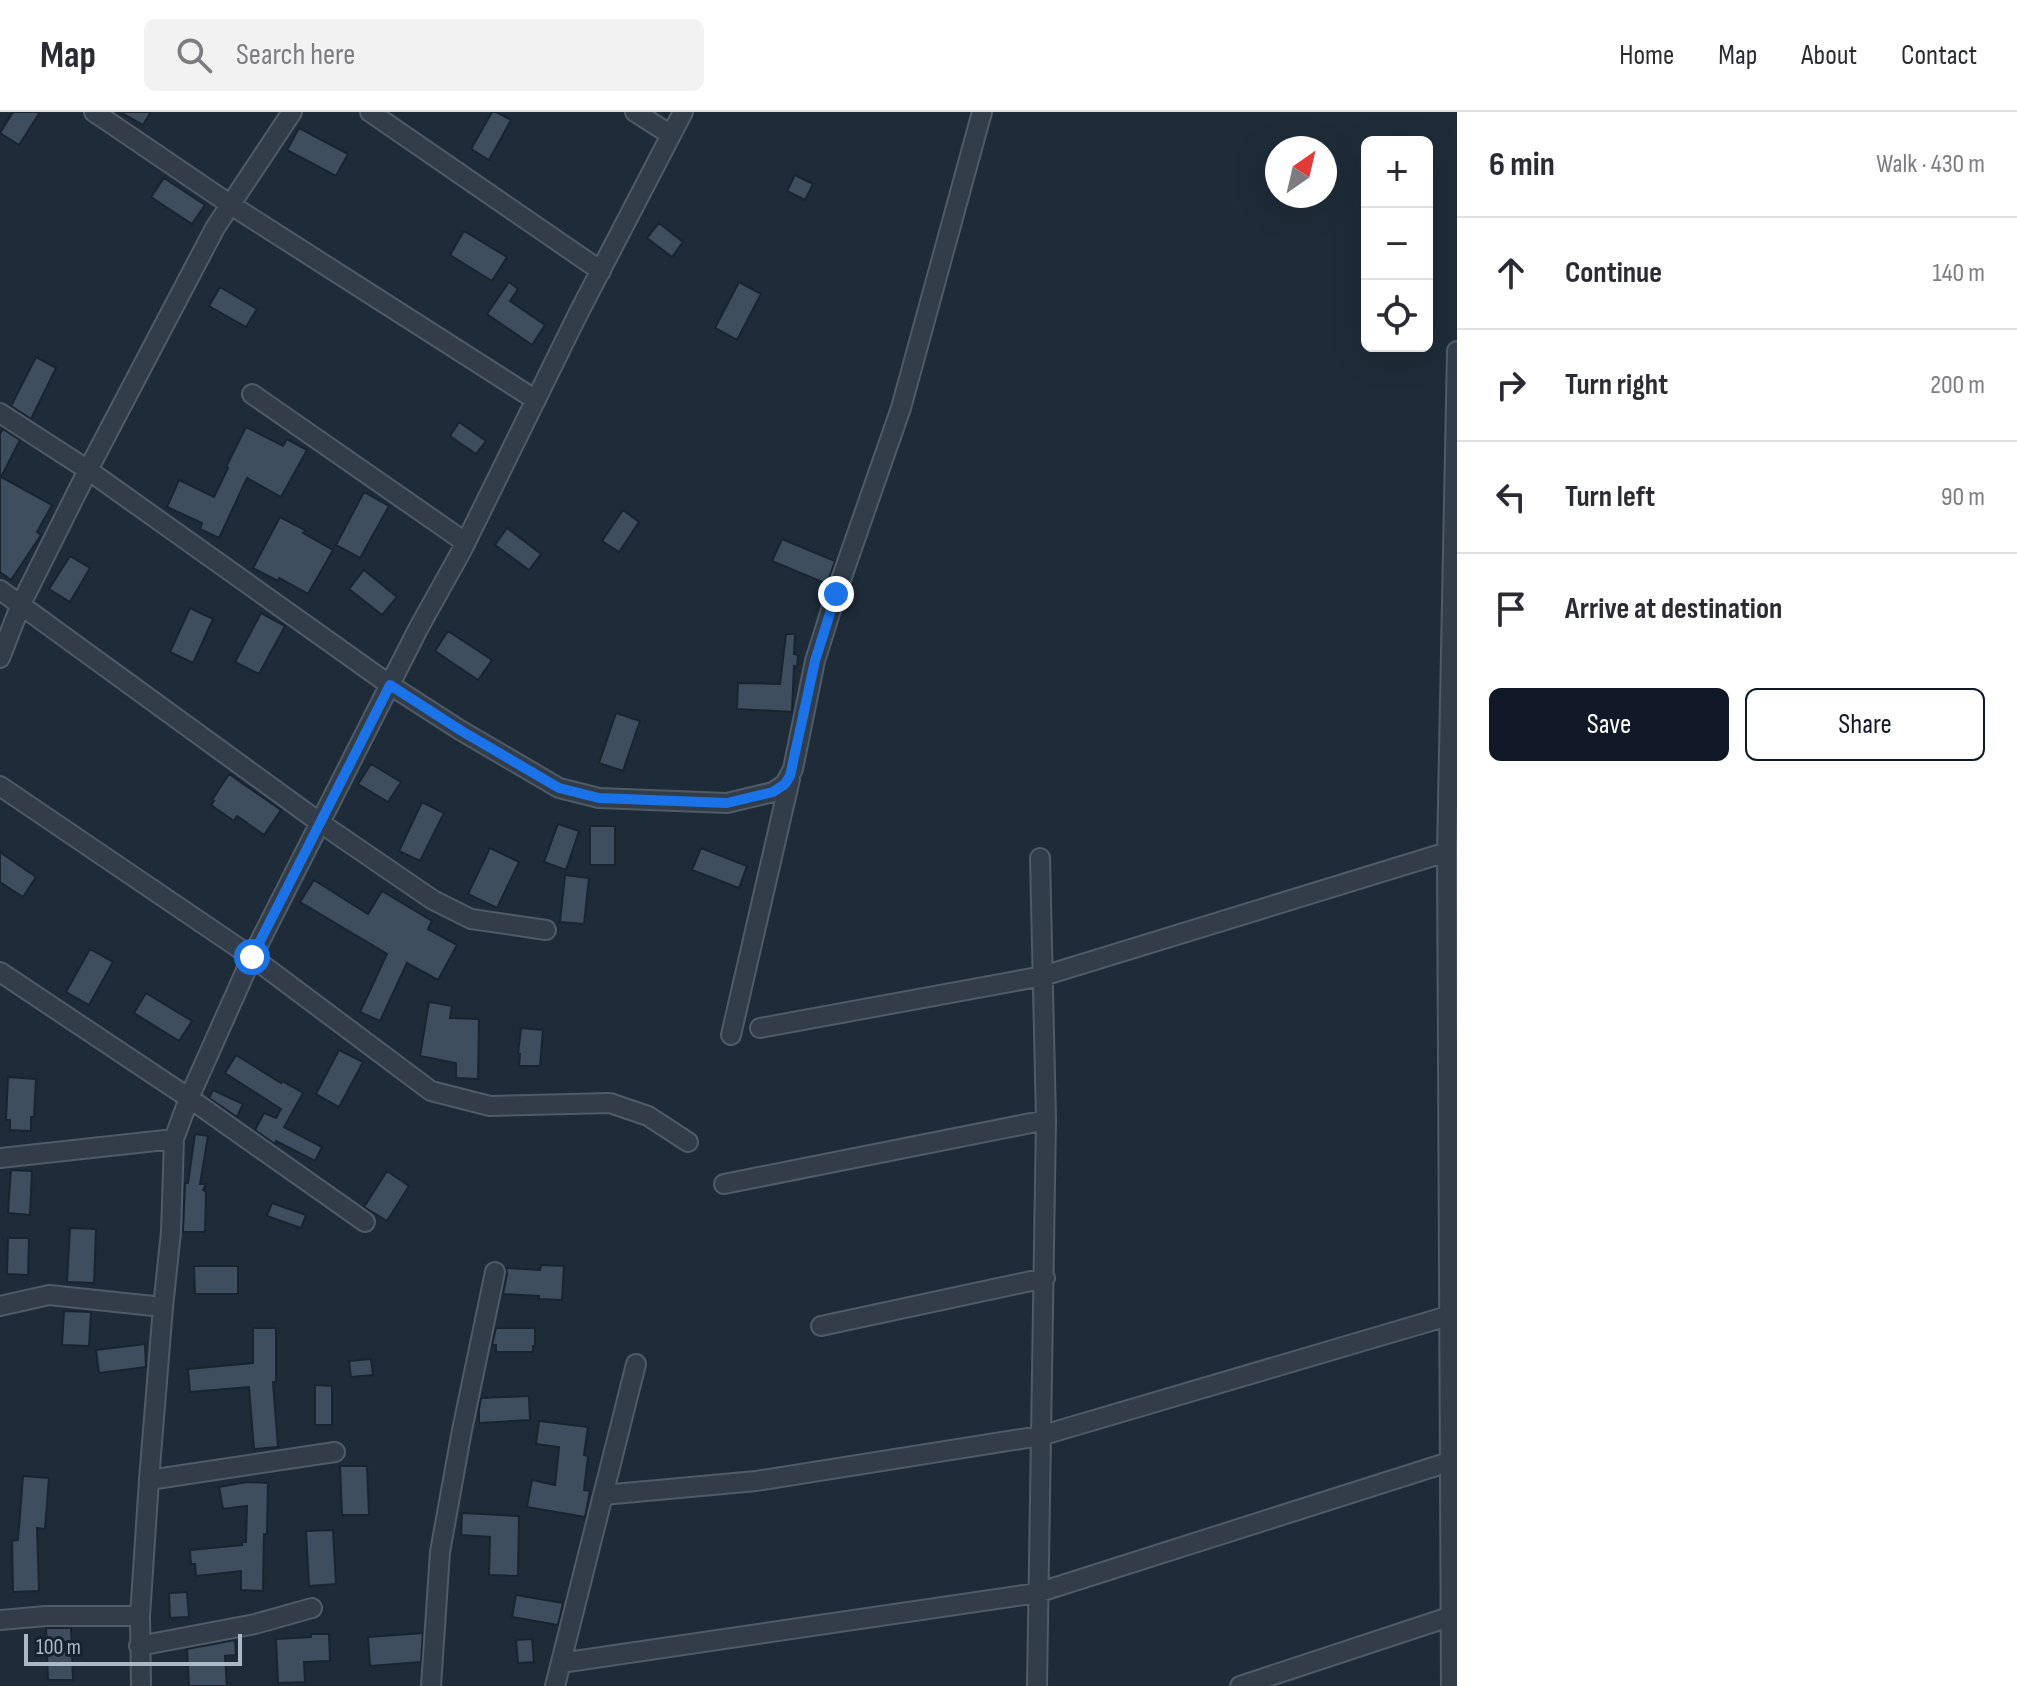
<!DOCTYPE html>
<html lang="en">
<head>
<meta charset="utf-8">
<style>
	body { margin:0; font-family:"Sofia Sans Condensed",sans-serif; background:#f2f2f3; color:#2b2b33 }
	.controls { position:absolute; right:24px; top:24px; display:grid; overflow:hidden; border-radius:12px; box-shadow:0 8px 32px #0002 }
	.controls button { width:72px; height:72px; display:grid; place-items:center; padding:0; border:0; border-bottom:2px solid #e1e1e2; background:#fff; color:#2b2b33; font:40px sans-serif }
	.compass { position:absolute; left:1265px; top:24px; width:72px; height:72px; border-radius:50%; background:#fff; box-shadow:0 8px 32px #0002; rotate:34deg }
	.scale { position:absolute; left:24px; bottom:20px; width:218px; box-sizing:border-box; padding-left:8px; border:4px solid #abb8c6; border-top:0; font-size:22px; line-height:28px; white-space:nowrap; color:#abb8c6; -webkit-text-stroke:6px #17222e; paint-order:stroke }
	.stop { position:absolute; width:24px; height:24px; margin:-18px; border:6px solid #1a73e8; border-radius:50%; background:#fff }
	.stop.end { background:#1a73e8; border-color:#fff; box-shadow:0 2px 8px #0008 }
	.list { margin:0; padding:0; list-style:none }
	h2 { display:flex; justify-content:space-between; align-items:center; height:104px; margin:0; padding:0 32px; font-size:34px }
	h2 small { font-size:26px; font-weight:400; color:#7c7c81 }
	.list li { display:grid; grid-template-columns:52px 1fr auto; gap:24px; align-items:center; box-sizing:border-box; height:112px; padding:0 32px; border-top:2px solid #e1e1e2 }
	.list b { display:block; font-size:30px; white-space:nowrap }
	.list em { font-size:26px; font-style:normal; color:#7c7c81 }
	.actions { display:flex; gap:16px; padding:24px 32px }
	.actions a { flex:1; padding:18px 0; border:2px solid #111827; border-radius:12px; text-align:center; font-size:28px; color:#111827 }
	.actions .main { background:#111827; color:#fff }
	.icon { flex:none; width:44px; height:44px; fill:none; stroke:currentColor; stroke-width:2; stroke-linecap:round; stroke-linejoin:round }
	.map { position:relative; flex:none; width:1457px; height:1574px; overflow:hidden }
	header { display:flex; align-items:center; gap:48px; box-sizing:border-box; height:112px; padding:0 40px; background:#fff; border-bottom:2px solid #e1e1e2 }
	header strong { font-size:38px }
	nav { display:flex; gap:44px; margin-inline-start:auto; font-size:28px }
	.search { width:560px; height:72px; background:#f2f2f3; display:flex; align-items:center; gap:20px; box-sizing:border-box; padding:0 28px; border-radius:12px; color:#7c7c81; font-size:30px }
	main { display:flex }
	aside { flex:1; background:#fff }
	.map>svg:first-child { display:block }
	.building { fill:#3e4e5e; stroke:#192430; stroke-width:2 }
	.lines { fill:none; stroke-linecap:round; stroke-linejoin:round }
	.street-casing { stroke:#4f5b67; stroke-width:22 }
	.street { stroke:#323d49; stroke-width:18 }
	.route { stroke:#1a73e8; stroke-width:10 }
</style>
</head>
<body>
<header>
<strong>Map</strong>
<div class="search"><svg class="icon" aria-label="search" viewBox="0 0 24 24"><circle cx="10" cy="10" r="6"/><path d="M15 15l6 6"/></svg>Search here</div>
<nav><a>Home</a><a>Map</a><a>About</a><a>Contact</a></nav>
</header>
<main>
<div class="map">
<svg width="1457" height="1574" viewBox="0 0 1457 1574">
	<rect width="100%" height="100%" fill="#1e2c39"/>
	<path class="building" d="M13,0H40L19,33L0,21Z
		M120,0H151L143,13Z
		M492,0H496L511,8L489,48L471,37Z
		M299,16L348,42L336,64L287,38Z
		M795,63L813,72L805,88L787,79Z
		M164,66L205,93L192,112L151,85Z
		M659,111L683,130L672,145L647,126Z
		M464,119L507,145L492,169L450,143Z
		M509,170L518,177L510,189L545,213L532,233L487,202Z
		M739,170L761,182L737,228L715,216Z
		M220,175L257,197L246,215L209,194Z
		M36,245L56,256L31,307L11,294Z
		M459,310L486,329L476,342L450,324Z
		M246,315L283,334L287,327L307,338L281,385L247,366L219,426L200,417L202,411L167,395L179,368L214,385L228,356L226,355Z
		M3,317L20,328L1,365L52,393L37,420L41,423L11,468L0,460V322Z
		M364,380L389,394L360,446L336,433Z
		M623,398L639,410L619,440L602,429Z
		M280,405L305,418L303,421L333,438L308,482L279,466L278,469L253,456Z
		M507,416L541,442L529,458L495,433Z
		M782,427L835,449L827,472L772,449Z
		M70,444L90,456L70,490L49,477Z
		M364,458L397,485L382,503L349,477Z
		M190,496L213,507L193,551L170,540Z
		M261,501L285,514L259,562L235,550Z
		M448,519L492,548L478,568L435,539Z
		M786,522H795L794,542L798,543L797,555L794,554L792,600L737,597L738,571L780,572Z
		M616,601L640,609L623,659L599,651Z
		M371,652L401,670L388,690L358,672Z
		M229,662L281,698L264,723L237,704L234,709L211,693L214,689L212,688Z
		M422,690L444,701L420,749L399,739Z
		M558,712L579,719L566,758L544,750Z
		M590,714H615V753H590Z
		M490,736L519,750L497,796L468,782Z
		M701,736L747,754L739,776L692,758Z
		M0,740L36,765L23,785L0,770Z
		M565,763L589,766L584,812L560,810Z
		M314,768L368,802L382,779L432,809L428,817L457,833L438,868L407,851L380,909L360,900L387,842L300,790Z
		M90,837L113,850L89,893L66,880Z
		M146,881L192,909L179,929L134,901Z
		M429,890L452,894L450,906L479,907L478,967L456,966V951L420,944Z
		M521,916L543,918L540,954H519L520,942H518Z
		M339,938L363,950L339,995L316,982Z
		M236,943L281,971L282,969L303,981L284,1015L322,1035L315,1049L276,1029L275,1032L255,1018L264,1001L276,1006L281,997L225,961Z
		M8,965L36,967L34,1005H31V1019L10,1018V1008H6Z
		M213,978L243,992L237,1005L209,986Z
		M195,1022L208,1024L200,1072H206L203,1078L206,1080L205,1120H183L185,1071H188Z
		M11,1058L32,1059L30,1103L8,1101Z
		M387,1059L409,1074L387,1109L364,1095Z
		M272,1091L306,1103L301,1116L267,1104Z
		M70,1116L96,1117L94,1171L67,1170Z
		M8,1126H29L28,1163L7,1162Z
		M541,1153L564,1154L562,1188L539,1187V1184L503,1182L507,1162L506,1156L540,1158Z
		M194,1154H238V1182H195Z
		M64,1199L91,1200L89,1234L62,1233Z
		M253,1216H276V1270H273L278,1335L254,1337L249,1275L190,1280L188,1257L253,1251Z
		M496,1216H535V1234H533V1240H496V1233H492Z
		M145,1232L146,1255L99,1261L96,1238Z
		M371,1247L373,1263L351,1265L349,1249Z
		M315,1273L332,1274V1313H315Z
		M529,1284L530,1308L479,1311V1297L481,1286Z
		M539,1309L588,1315L584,1343L588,1344L584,1378L590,1379L585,1405L527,1395L532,1368L555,1373L559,1335L536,1332Z
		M340,1354H367L369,1403H342Z
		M23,1364L49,1366L45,1417L37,1416L39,1479L13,1480L12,1429L18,1428Z
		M247,1370L268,1371L267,1422H264L263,1479L241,1478V1459L196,1464L195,1452H191L190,1438L242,1433V1430H246L247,1394L223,1397L219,1375Z
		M462,1401L519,1404L518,1464L489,1463L490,1425L461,1423Z
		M333,1418L336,1472L309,1474L306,1419Z
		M187,1480L189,1505L170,1506L169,1481Z
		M516,1483L563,1491L558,1513L512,1505Z
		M46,1516H71L73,1568H48Z
		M423,1521L421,1550L370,1554L368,1525Z
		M311,1522H329L330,1549L304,1550L305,1570L278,1571L276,1527L311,1525Z
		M532,1527L534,1550L518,1551L516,1528Z
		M235,1528L236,1543L225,1544L227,1574H189L187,1537Z"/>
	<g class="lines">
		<g class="street-casing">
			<path id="street" d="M94,0L231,93L536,288
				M370,0L601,159
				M635,0L671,23
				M252,282L465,430
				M0,301L88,358L390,573L460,618L559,676L599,686L727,691L773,680L785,672L793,657L815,549L836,482L901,296L982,0
				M0,478L319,710L433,788L471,807L546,818
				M0,546L21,492L88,358L215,116L292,0
				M0,674L252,845L431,979L490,994L610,991L648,1004L688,1030
				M0,860L189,986L365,1110
				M760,916L1043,864L1447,740
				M731,923L790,667
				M0,1046L174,1027
				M724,1072L1046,1008
				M0,1194L49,1183L163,1195
				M821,1214L1045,1166
				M149,1368L335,1340
				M603,1383L756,1369L1040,1324L1448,1204
				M0,1508L46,1504H140
				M139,1534L255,1512L312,1496
				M561,1551L1037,1481L1449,1350
				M141,1574L140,1504L149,1368L163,1195L171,1120L174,1027L189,986L252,845L418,517L462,438L578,202L683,0
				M431,1574L440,1440L462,1318L495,1160
				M555,1574L636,1252
				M1037,1574L1046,1008L1040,746
				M1240,1574L1449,1505
				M1451,1574L1447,740L1457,239"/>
		</g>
		<use href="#street" class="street"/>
	</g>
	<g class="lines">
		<path class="route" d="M252,845L390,573L460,618L559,676L599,686L727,691L773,680L785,672L790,664L815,549L836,482"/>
	</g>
</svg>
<div class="controls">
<button>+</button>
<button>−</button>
<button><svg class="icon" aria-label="locate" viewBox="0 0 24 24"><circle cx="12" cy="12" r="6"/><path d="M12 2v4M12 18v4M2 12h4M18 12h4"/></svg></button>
</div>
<svg class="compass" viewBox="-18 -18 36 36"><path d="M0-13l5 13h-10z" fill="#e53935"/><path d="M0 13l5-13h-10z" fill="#7c7c81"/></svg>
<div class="scale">100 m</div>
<div class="stop" style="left:252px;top:845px"></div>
<div class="stop end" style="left:836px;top:482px"></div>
</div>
<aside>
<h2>6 min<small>Walk · 430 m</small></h2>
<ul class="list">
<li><svg class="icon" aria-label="ahead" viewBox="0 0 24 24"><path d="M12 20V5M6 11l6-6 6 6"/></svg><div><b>Continue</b></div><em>140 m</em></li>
<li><svg class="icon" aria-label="right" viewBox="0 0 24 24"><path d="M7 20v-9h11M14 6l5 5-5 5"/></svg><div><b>Turn right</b></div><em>200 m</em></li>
<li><svg class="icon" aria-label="left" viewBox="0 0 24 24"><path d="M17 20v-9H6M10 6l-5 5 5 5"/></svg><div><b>Turn left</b></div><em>90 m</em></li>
<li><svg class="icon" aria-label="arrive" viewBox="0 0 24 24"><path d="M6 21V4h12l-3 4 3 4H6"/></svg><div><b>Arrive at destination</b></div></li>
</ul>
<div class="actions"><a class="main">Save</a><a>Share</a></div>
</aside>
</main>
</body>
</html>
